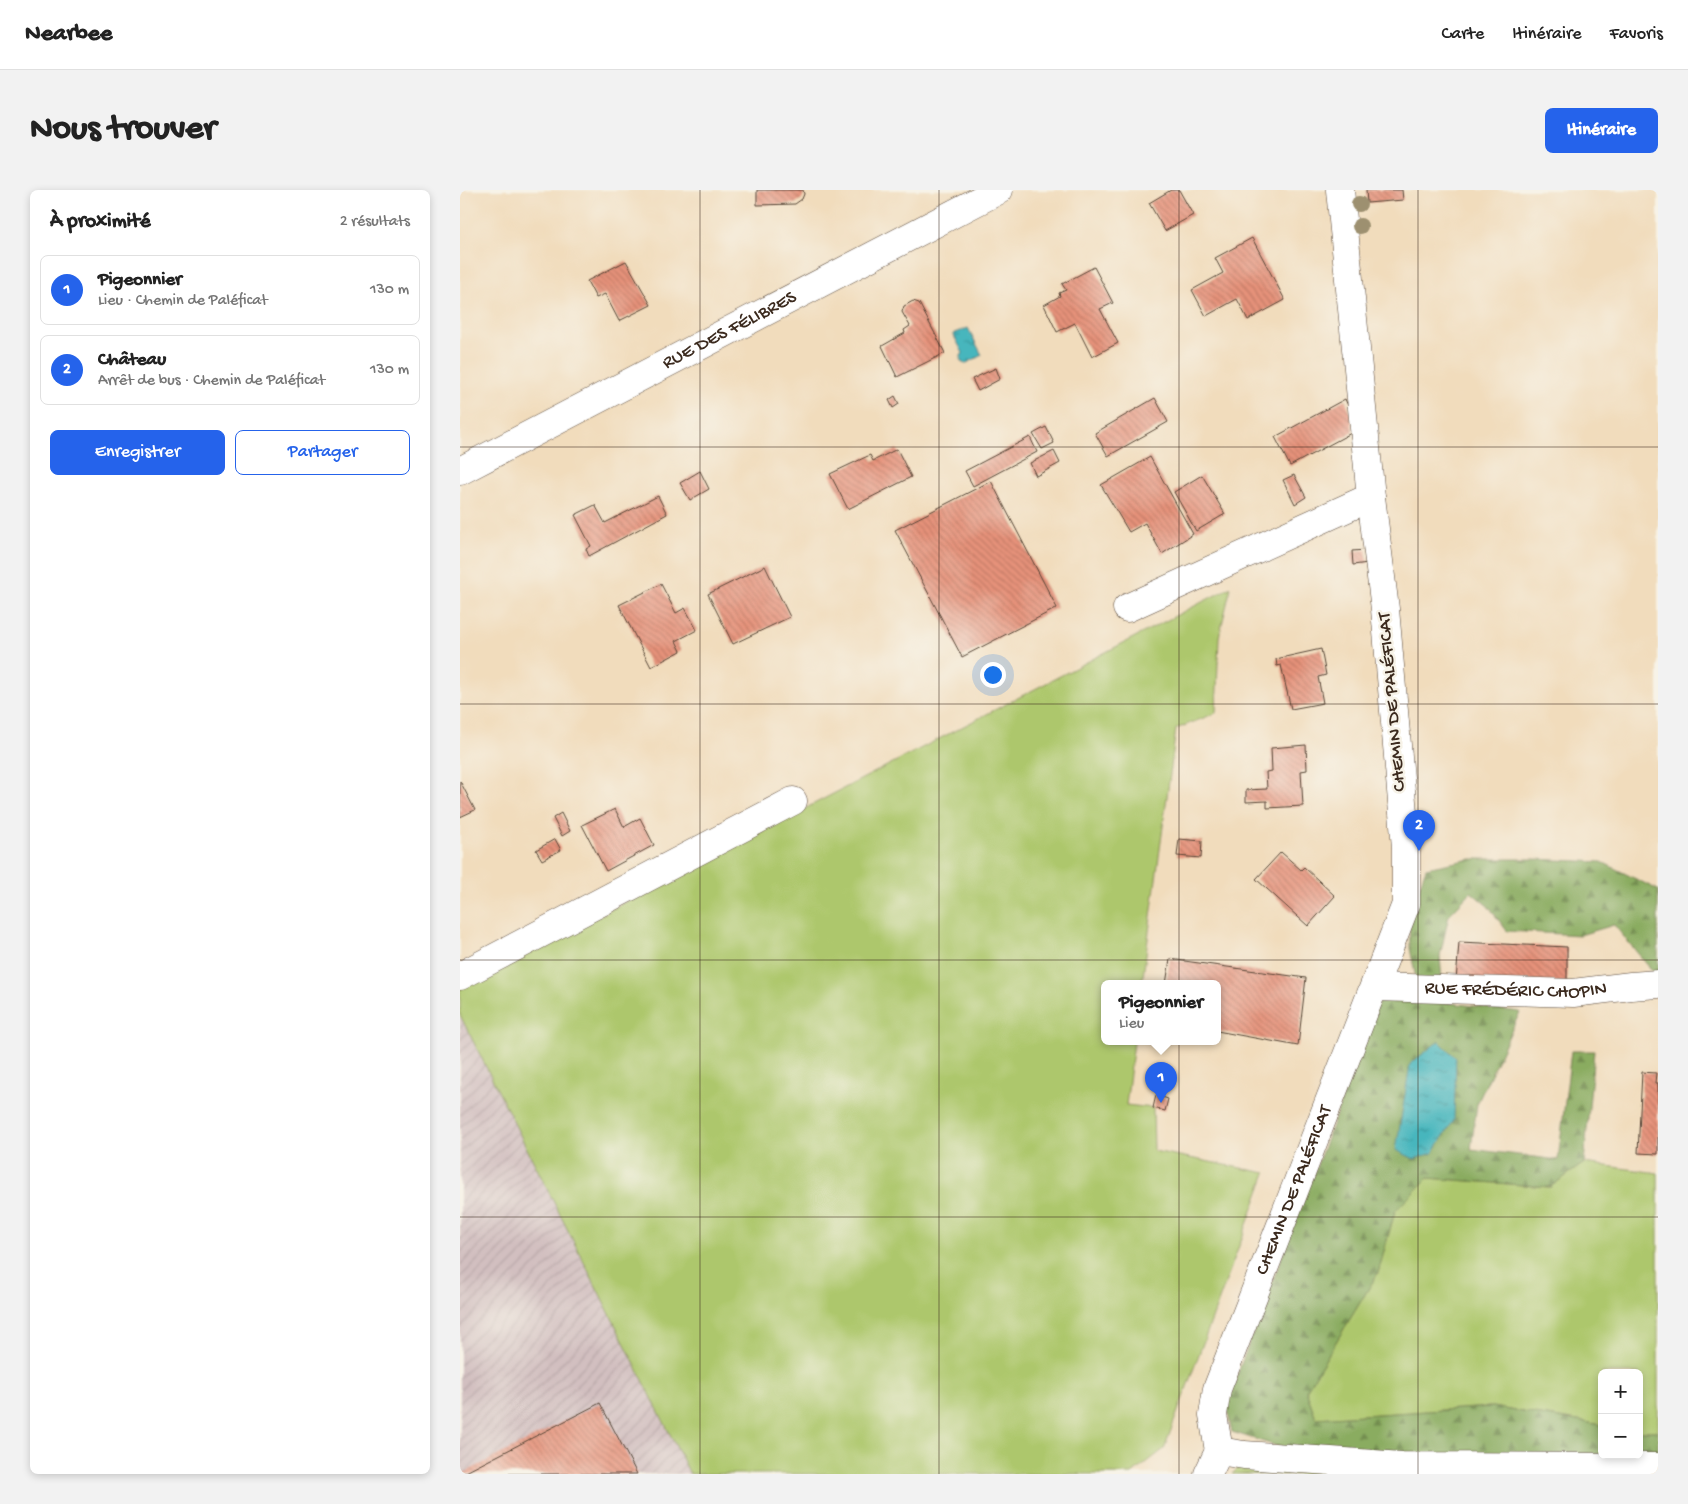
<!DOCTYPE html>
<html lang="fr">
<head>
<meta charset="utf-8">
<style>
	body { margin:0; font-family:"Gochi Hand",sans-serif; background:#f2f2f2; color:#222 }
	.controls { position:absolute; right:15px; bottom:15px; display:grid; overflow:hidden; border-radius:8px; box-shadow:0 2px 8px #0003 }
	.controls button { width:45px; height:45px; display:grid; place-items:center; padding:0; border:0; border-bottom:1px solid #e0e0e0; background:#fff; color:#222; font:25px sans-serif }
	.you { position:absolute; left:532px; top:484px; width:18px; height:18px; margin:-12px; border:4px solid #fff; border-radius:50%; background:#1a73e8; box-shadow:0 0 0 8px #1a73e833 }
	.badge { display:grid; place-items:center; width:32px; height:32px; border-radius:50%; background:#2563eb; color:#fff; font-size:16px; font-weight:700 }
	.pin { position:absolute; translate:-50% -41px; filter:drop-shadow(0 1px 2px #0008) }
	.pin::after { content:''; position:absolute; top:26px; width:18px; height:15px; background:inherit; clip-path:polygon(0 0,100% 0,50% 100%) }
	.popup { position:absolute; left:641px; top:790px; width:120px; height:65px; box-sizing:border-box; display:grid; place-content:center; border-radius:8px; background:#fff; filter:drop-shadow(0 1px 4px #0005); font-size:16px; white-space:nowrap; color:#767676 }
	.popup b { font-size:19px; color:#222 }
	.popup::after { content:''; position:absolute; left:50%; top:100%; margin-left:-10px; border:10px solid transparent; border-top-color:#fff }
	.list { margin:0; padding:0; list-style:none }
	h2 { display:flex; justify-content:space-between; align-items:center; height:65px; margin:0; padding:0 20px; font-size:21px }
	h2 small { font-size:16px; font-weight:400; color:#767676 }
	.list li { display:grid; grid-template-columns:32px 1fr auto; gap:15px; align-items:center; box-sizing:border-box; height:70px; margin:0 10px 10px; padding:0 10px; border:1px solid #e0e0e0; border-radius:8px }
	.list b { display:block; font-size:19px; white-space:nowrap }
	.list p { margin:0; font-size:16px; white-space:nowrap; color:#767676 }
	.list em { font-size:16px; font-style:normal; color:#767676 }
	.actions { display:flex; gap:10px; padding:15px 20px }
	.actions a { flex:1; padding:11px 0; border:1px solid #2563eb; border-radius:8px; text-align:center; font-size:18px; color:#2563eb }
	.actions .main { background:#2563eb; color:#fff }
	.map { position:relative; flex:none; width:1198px; height:1284px; overflow:hidden; border-radius:8px }
	header { display:flex; align-items:center; gap:30px; box-sizing:border-box; height:70px; padding:0 25px; background:#fff; border-bottom:1px solid #e0e0e0 }
	header strong { font-size:24px }
	nav { display:flex; gap:28px; margin-inline-start:auto; font-size:18px }
	.intro { display:flex; align-items:center; justify-content:space-between; box-sizing:border-box; height:120px; padding:0 30px }
	h1 { margin:0; font-size:35px }
	.button { padding:12px 22px; border-radius:8px; background:#2563eb; color:#fff; font-size:18px; font-weight:700 }
	main { display:flex; gap:30px; padding:0 30px }
	aside { flex:1; background:#fff; border-radius:8px; box-shadow:0 2px 8px #0003 }
	.map>svg:first-child { display:block }
	.industrial { fill:url(#industrial-furrows) }
	.grass { fill:#adc76c; stroke:#747845 }
	.forest { fill:url(#forest-firs); stroke:#626b3f }
	.water { fill:url(#water-ripples); stroke:#40706e }
	.building { fill:url(#building-back-hatch) }
	.lines { fill:none; stroke-linecap:round; stroke-linejoin:round }
	.minor-casing { stroke:#564536; stroke-width:29 }
	.minor { stroke:#fff; stroke-width:28 }
	.tree { fill:#9d9070 }
	.grid { fill:none; stroke:#3b2a1e; stroke-width:1; stroke-opacity:0.55 }
	.labels { text-anchor:middle; dominant-baseline:central; stroke-width:5; stroke-linejoin:round; paint-order:stroke }
	.street-label { font-size:19px; fill:#3b2a1e; stroke:#f7f3e8 }
</style>
</head>
<body>
<header>
<strong>Nearbee</strong>
<nav><a>Carte</a><a>Itinéraire</a><a>Favoris</a></nav>
</header>
<div class="intro"><h1>Nous trouver</h1><a class="button">Itinéraire</a></div>
<main>
<aside>
<h2>À proximité<small>2 résultats</small></h2>
<ul class="list">
<li><span class="badge">1</span><div><b>Pigeonnier</b><p>Lieu · Chemin de Paléficat</p></div><em>130 m</em></li>
<li><span class="badge">2</span><div><b>Château</b><p>Arrêt de bus · Chemin de Paléficat</p></div><em>130 m</em></li>
</ul>
<div class="actions"><a class="main">Enregistrer</a><a>Partager</a></div>
</aside>
<div class="map">
<svg width="1198" height="1284" viewBox="0 0 1198 1284">
	<defs>
		<pattern id="industrial-furrows" width="10" height="10" patternUnits="userSpaceOnUse" patternTransform="scale(1.25)"><rect width="10" height="10" fill="#d2bfc0"/><path d="M-1 1l2-2M0 10L10 0M9 11l2-2" fill="none" stroke="#b5a4a5"/></pattern>
		<pattern id="forest-firs" width="22" height="20" patternUnits="userSpaceOnUse" patternTransform="scale(1.25)"><rect width="22" height="20" fill="#8aac60"/><path d="M5 1l3.5 6h-7zM16 11l3.5 6h-7z" fill="#728c4f"/></pattern>
		<pattern id="water-ripples" width="26" height="14" patternUnits="userSpaceOnUse" patternTransform="scale(1.25)"><rect width="26" height="14" fill="#46b6bd"/><path d="M2 4q2-2 4 0t4 0M15 11q2-2 4 0t4 0" fill="none" stroke="#3c9499"/></pattern>
		<pattern id="building-back-hatch" width="6" height="6" patternUnits="userSpaceOnUse" patternTransform="scale(1.25)"><rect width="6" height="6" fill="#e6927a"/><path d="M-1 5l2 2M0 0l6 6M5-1l2 2" fill="none" stroke="#bc7763"/></pattern>
	</defs>
	<rect width="100%" height="100%" fill="#f7f3e8"/>
	<filter id="ink" filterUnits="userSpaceOnUse"><feTurbulence type="fractalNoise" baseFrequency=".02" numOctaves="2"/><feDisplacementMap in="SourceGraphic" scale="10" xChannelSelector="R" yChannelSelector="G"/><feConvolveMatrix kernelMatrix="1 2 1 2 8 2 1 2 1" color-interpolation-filters="sRGB"/></filter>
	<filter id="wash" filterUnits="userSpaceOnUse"><feTurbulence type="fractalNoise" baseFrequency=".0096" numOctaves="4" result="noise"/><feDisplacementMap in="SourceGraphic" scale="20" xChannelSelector="R" yChannelSelector="G"/><feGaussianBlur stdDeviation="1.12" result="paint"/><feColorMatrix in="noise" values="0 0 0 0 0 0 0 0 0 0 0 0 0 0 0 0 0 1.4 0 .05"/><feComposite in="paint" operator="in"/></filter>
	<g filter="url(#wash)">
		<rect width="100%" height="100%" fill="#f1dcbc"/>
		<path class="industrial" d="M0,825L230,1284H0Z"/>
		<path class="grass" d="M771,397L759,447L756,523L716,539L682,794H645V852H674L666,915L693,918L694,961L806,983L704,1259L672,1284H230L0,825V798Z
			M1124,973L1198,983V1241H1179V1183H1142V1235L1032,1217L856,1228L846,1201L918,1083L935,1021L968,988L1090,997Z
			M779,1277L908,1284H772Z"/>
		<path class="forest" d="M1011,669H1073L1142,672L1198,700V784H1195L1154,735L1120,745L1047,741L1028,716L1011,702L989,725L980,766L982,791L956,789L950,758L949,727L966,678Z
			M922,804L1060,822L1017,914L1011,959L1098,970L1111,861H1134L1124,973L1090,997L968,988L935,1021L918,1083L846,1201L856,1228L1032,1217L1142,1235V1265H1179V1241H1198V1270H947L820,1257L772,1242L766,1214Z"/>
		<path class="water" d="M508,138L522,165L505,174L501,172V166L503,163L493,144Z
			M979,851L996,868L994,930L973,963L954,969L936,960L950,874Z"/>
		<g id="blocks">
			<path class="building" d="M297,0H343L344,4L342,9L335,14L297,15Z
				M711,0H719L733,25L705,41L689,13Z
				M906,0H942L943,10L907,13Z
				M792,48L825,110L788,130L777,109L746,126L732,100L763,83L755,68Z
				M166,71L191,115L159,131L145,104L136,108L127,91Z
				M634,77L653,113L640,119L658,153L632,167L615,133L597,142L584,115L600,106L599,103L606,100L602,94Z
				M453,111L459,113L485,163L437,187L422,156L445,143L444,140L450,136L442,122L444,116Z
				M536,178L540,189L518,201L512,189Z
				M435,206L439,214L433,218L429,210Z
				M695,208L708,232L648,266L635,243Z
				M885,209L891,223L893,242L830,276L815,247Z
				M586,237L594,253L582,259L573,244Z
				M570,247L577,262L513,296L505,281Z
				M437,259L451,287L388,319L370,284L410,265L413,271Z
				M594,261L600,273L576,286L570,273Z
				M690,267L733,344L702,364L685,333L669,342L641,295Z
				M240,281L249,299L230,310L220,293Z
				M742,285L765,324L736,341L714,302Z
				M834,285L846,307L835,314L823,290Z
				M531,291L597,418L502,467L435,340Z
				M198,306L207,324L129,366L126,359L131,356L115,325L135,315L145,333Z
				M906,360L908,373L893,375L892,361Z
				M305,376L330,427L273,454L248,404Z
				M201,394L216,423L225,418L237,440L216,451L221,461L191,477L159,415Z
				M861,459L866,485L858,487L863,513L831,519L821,475L817,476L816,469Z
				M846,555L847,580L841,581L843,616L807,618V611L786,612V600L807,599L806,582L812,581L811,558Z
				M0,591L15,620L0,627Z
				M155,619L164,637L180,628L194,655L146,681L122,635Z
				M101,623L110,641L102,646L93,628Z
				M95,649L101,660L82,670L76,660Z
				M719,649L742,651L741,668L717,666Z
				M821,662L841,680L844,677L875,706L848,736L796,689Z
				M999,752L1107,757V795L996,792Z
				M710,769L846,788L838,856L757,841V794H706Z
				M1182,882L1196,883L1195,893H1198V964L1178,963Z
				M696,905L708,909L705,921L693,918Z
				M140,1213L177,1284H2Z"/>
		</g>
	</g>
	<g filter="url(#ink)">
		<use href="#blocks" fill-opacity="0" stroke="#564536" stroke-width="1"/>
		<g class="lines">
			<g class="minor-casing">
				<g id="minor">
					<path id="s1" d="M0,281L539,0"/>
					<path d="M667,418L911,307"/>
					<path d="M0,786L333,611"/>
					<path id="s2" d="M915,797L1113,803L1171,796L1198,794"/>
					<path id="s3" d="M759,1261L753,1225L757,1199L946,714V657L925,419L911,307L880,0"/>
					<path d="M759,1261L784,1265L942,1276L1198,1277"/>
					<path d="M748,1284L759,1261"/>
				</g>
			</g>
			<use href="#minor" class="minor"/>
		</g>
		<g class="tree">
			<circle cx="899" cy="14" r="8"/>
			<circle cx="900" cy="36" r="8"/>
		</g>
	</g>
	<path class="grid" d="M240,0V1284M479,0V1284M719,0V1284M958,0V1284M0,257H1198M0,514H1198M0,770H1198M0,1027H1198"/>
	<g class="labels">
		<g class="street-label">
			<text stroke="none"><textPath href="#s1" startOffset="304">RUE DES FÉLIBRES</textPath></text>
			<text transform="translate(933 512) rotate(-95)">CHEMIN DE PALÉFICAT</text>
			<text stroke="none"><textPath href="#s2" startOffset="141">RUE FRÉDÉRIC CHOPIN</textPath></text>
			<text stroke="none"><textPath href="#s3" startOffset="276">CHEMIN DE PALÉFICAT</textPath></text>
		</g>
	</g>
</svg>
<div class="controls">
<button>+</button>
<button>−</button>
</div>
<div class="you"></div>
<div class="pin badge" style="left:701px;top:913px">1</div>
<div class="popup"><b>Pigeonnier</b>Lieu</div>
<div class="pin badge" style="left:959px;top:661px">2</div>
</div>
</main>
</body>
</html>
